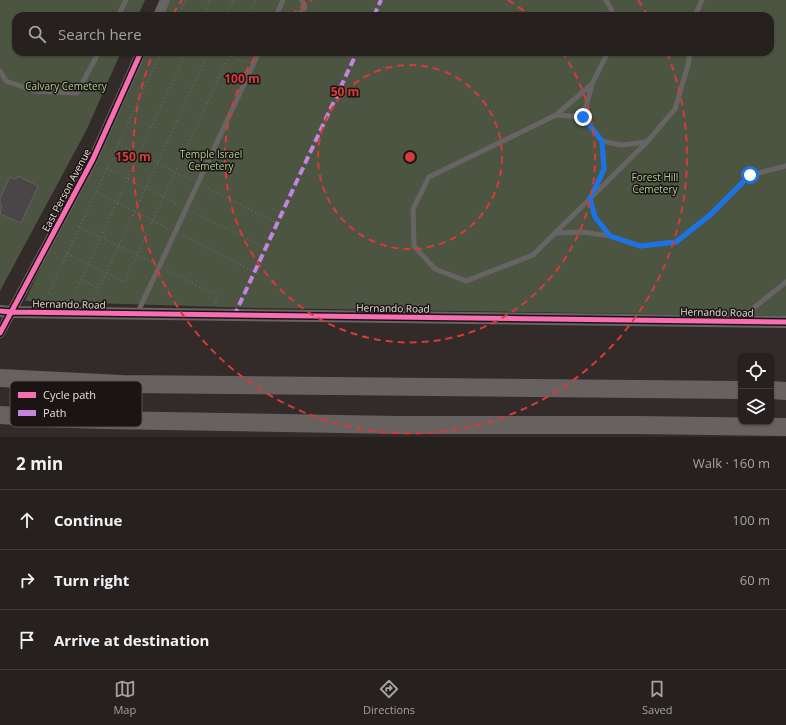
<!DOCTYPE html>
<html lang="en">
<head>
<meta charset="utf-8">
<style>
	body { margin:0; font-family:"Open Sans",sans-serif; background:#322d2c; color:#f1f3f6 }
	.controls { position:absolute; right:12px; bottom:12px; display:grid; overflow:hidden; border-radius:8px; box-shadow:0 1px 3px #0004 }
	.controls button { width:36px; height:36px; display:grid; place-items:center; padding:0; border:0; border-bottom:1px solid #423e3d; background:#26201f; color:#f1f3f6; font:20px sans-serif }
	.stop { position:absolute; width:12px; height:12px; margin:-9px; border:3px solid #1a73e8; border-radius:50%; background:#fff }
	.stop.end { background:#1a73e8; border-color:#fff; box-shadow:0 1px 4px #0008 }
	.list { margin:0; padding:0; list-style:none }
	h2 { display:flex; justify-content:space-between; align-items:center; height:52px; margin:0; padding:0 16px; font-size:17px }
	h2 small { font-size:13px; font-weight:400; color:#a4a3a4 }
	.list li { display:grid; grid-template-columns:26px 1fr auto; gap:12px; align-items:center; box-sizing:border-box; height:60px; padding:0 16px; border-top:1px solid #423e3d }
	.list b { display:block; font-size:15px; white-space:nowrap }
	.list em { font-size:13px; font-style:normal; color:#a4a3a4 }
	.icon { flex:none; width:22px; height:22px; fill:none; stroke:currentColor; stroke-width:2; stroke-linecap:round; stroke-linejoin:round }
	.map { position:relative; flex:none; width:786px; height:437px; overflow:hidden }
	.search { position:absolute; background:#26201f; box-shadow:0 1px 3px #0004; left:12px; right:12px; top:12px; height:44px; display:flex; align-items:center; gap:10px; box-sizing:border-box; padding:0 14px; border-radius:12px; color:#a4a3a4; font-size:15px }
	.sheet { height:232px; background:#26201f }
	nav { display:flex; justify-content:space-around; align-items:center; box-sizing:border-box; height:56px; border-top:1px solid #423e3d; background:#26201f; font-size:11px; color:#a4a3a4 }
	nav a { display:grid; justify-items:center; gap:2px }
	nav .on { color:#a8a09d }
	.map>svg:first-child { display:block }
	.green { fill:#4c5542 }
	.building { fill:#4a4546; stroke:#645f60 }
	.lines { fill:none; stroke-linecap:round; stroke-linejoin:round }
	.path { stroke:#666261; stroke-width:2; stroke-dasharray:1 3; stroke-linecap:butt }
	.service { stroke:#686464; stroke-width:5 }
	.minor { stroke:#686464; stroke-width:10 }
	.tertiary { stroke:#686464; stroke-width:12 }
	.motorway { stroke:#676160; stroke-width:18 }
	.quiet { stroke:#c483df; stroke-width:4; stroke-dasharray:8 4; stroke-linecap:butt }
	.cycleway-casing { stroke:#1a1412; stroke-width:8 }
	.cycleway { stroke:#f96db3; stroke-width:5 }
	.route { stroke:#1a73e8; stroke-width:5 }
	.ring { fill:none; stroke:#d83a3a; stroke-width:2; stroke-dasharray:7 5 }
	.labels { text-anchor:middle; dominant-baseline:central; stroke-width:3; stroke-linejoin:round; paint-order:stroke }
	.park-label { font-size:10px; fill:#b1ce92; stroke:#1a1412 }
	.street-label { font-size:10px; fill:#e7dfdb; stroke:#1a1412 }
	.key { fill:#1a1412; stroke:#58514e; stroke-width:1 }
	.key-label { font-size:11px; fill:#e7dfdb }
	.centre { fill:#d83a3a; stroke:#1a1412; stroke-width:2 }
	.ring-label { font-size:12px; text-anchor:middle; font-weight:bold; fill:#d83a3a; stroke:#1a1412; stroke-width:3; stroke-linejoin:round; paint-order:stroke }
</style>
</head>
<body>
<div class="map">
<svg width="786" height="437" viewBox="0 0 786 437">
	<rect width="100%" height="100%" fill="#322b29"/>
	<path class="green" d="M0,0H145L138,16H16V52H121L87,129L0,291Z
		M166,0H786V316L260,308L25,301L142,52H770V16H159Z"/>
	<path class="building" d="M18,176L38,186L21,223L0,214L2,205L0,204V198L10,177L16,179Z"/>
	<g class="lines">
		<path class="path" d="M178,16L185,0
			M203,16L210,0
			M226,16L233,0
			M248,16L255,0
			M224,52L246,63
			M118,144L191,180
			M107,168L179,205
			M205,187L277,223
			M96,192L168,228
			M193,212L266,248
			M79,227L152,262
			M183,235L255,272
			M67,254L124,282L231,52
			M167,270L218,296L215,303
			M81,280L99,288
			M49,293L161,52
			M74,295L186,52
			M94,299L209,52"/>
		<path class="service" d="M606,0L612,11V16
			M118,16L126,0
			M276,16L283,0
			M297,16L305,8L302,0
			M695,16L702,0
			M608,52L592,84L556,115L429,177L413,209L414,246L435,269L466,281L533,255L647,142L675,109L688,65L690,52
			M0,71L6,81L35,91L77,93L99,52
			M592,85L583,117L602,141L621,145L647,142
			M556,115L583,117
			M602,141L604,169L590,199L595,217L610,236L640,246L676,242L710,215L750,175L786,166
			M556,233L583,232L610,236
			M138,312L259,52
			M740,319L786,282"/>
		<path class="minor" d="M158,16L165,0
			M0,333L93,159L141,52"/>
		<path class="tertiary" d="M0,311L11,312L786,322"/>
		<path class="motorway" d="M0,378L122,384L741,390
			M771,390L786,391
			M0,415L42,418L103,420L397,425H637L786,427"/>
		<path class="quiet" d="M374,16L381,0
			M234,316L357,52"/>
		<g class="cycleway-casing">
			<path id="cycleway" d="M0,311L11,312L786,322
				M0,333L93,159L141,52"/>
		</g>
		<use href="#cycleway" class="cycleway"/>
	</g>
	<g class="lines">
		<path class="route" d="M583,117L602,141L604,169L590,199L595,217L610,236L640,246L676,242L710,215L750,175"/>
	</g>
	<g class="ring">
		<circle cx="410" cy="157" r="92"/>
		<path d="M291 15A185 185 0 0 1 312 0M508 0A185 185 0 0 1 529 15M562 52A185 185 0 1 1 258 52"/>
		<path d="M173 14A277 277 0 0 1 182 0M638 0A277 277 0 0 1 647 14M667 53A277 277 0 1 1 153 53"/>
	</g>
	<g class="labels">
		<g class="park-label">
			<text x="66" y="86">Calvary Cemetery</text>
			<text x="211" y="154">Temple Israel<tspan x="211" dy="12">Cemetery</tspan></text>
			<text x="655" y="177">Forest Hill<tspan x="655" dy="12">Cemetery</tspan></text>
		</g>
		<g class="street-label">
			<text transform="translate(66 190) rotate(-62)">East Person Avenue</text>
			<text transform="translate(69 304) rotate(1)">Hernando Road</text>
			<text transform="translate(393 308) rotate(1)">Hernando Road</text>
			<text transform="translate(717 312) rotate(1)">Hernando Road</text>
		</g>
	</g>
	<rect x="10" y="381" width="132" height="46" rx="6" class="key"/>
	<rect x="18" y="392" width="18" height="6" fill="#f96db3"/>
	<rect x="18" y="410" width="18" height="6" fill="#c483df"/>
	<g class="key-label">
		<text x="43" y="399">Cycle path</text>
		<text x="43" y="417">Path</text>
	</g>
	<circle cx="410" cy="157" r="6" class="centre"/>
	<g class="ring-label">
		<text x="242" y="83">100 m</text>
		<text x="345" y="96">50 m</text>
		<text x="133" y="161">150 m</text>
	</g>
</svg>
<div class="controls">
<button><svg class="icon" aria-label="locate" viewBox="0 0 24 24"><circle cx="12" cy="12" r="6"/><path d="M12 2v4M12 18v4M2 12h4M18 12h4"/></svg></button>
<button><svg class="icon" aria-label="layers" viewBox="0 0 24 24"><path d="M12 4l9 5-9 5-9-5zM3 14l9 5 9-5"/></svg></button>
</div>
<div class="stop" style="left:750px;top:175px"></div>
<div class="stop end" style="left:583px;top:117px"></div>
<div class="search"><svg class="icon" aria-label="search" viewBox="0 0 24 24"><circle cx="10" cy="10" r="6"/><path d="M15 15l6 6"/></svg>Search here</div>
</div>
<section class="sheet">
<h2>2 min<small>Walk · 160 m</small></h2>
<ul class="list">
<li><svg class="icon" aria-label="ahead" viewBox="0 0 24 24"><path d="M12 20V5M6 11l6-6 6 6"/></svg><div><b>Continue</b></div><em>100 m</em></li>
<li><svg class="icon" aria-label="right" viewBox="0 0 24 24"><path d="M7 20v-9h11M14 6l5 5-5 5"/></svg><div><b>Turn right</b></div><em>60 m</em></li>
<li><svg class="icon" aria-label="arrive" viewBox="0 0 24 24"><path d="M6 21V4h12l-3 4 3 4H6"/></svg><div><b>Arrive at destination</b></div></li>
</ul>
</section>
<nav>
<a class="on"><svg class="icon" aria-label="map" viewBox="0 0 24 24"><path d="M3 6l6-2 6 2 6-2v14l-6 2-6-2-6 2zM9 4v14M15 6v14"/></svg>Map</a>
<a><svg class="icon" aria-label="directions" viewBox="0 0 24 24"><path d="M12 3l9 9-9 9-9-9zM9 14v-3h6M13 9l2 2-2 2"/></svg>Directions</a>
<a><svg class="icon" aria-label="saved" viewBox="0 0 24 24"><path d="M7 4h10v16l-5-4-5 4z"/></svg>Saved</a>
</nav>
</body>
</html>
